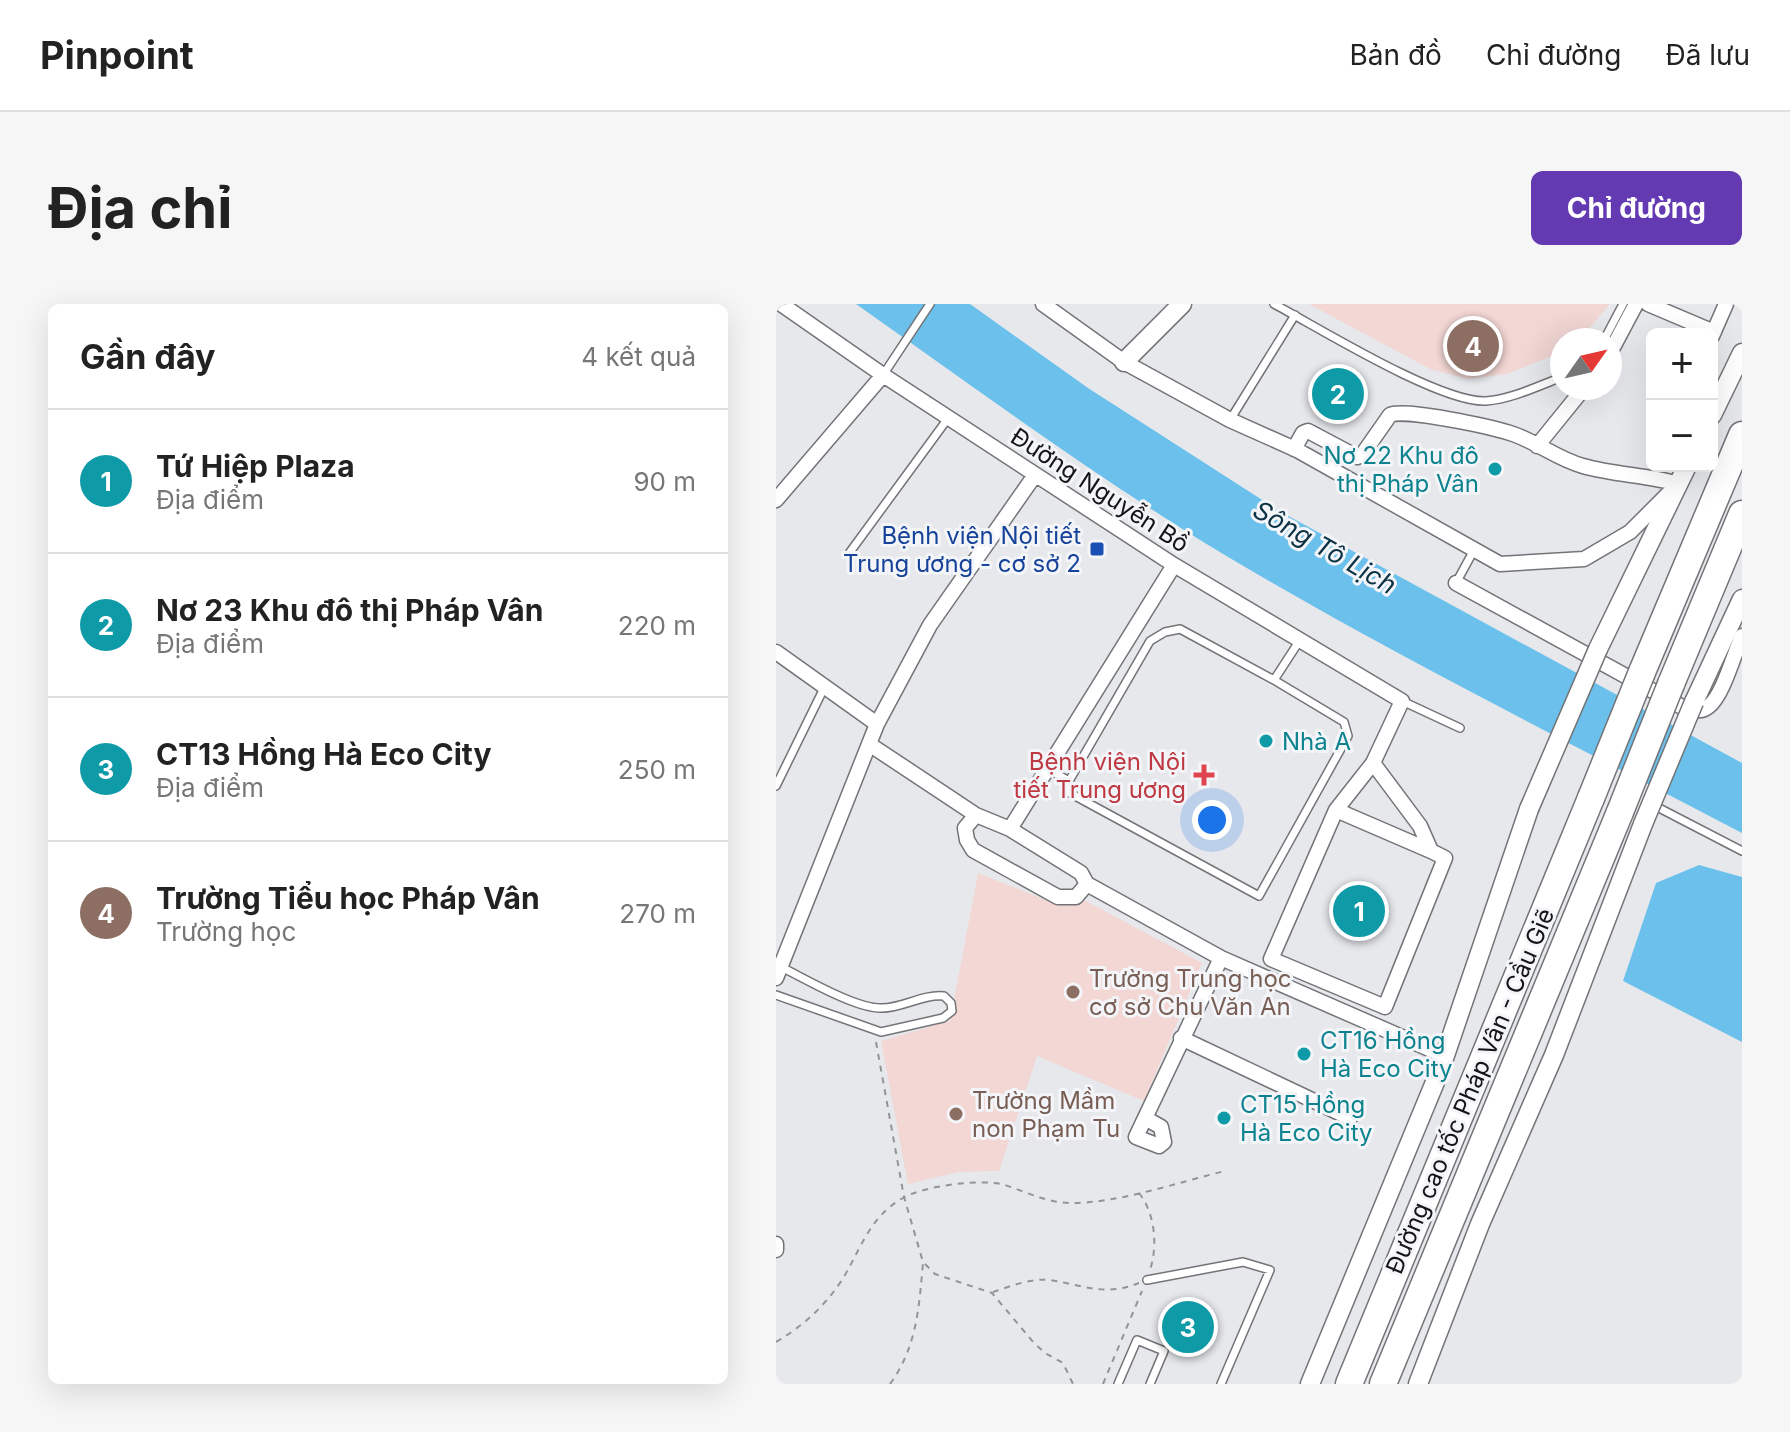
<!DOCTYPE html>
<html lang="vi">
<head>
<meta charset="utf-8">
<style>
	body { margin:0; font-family:Inter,sans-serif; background:#f6f6f6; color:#222 }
	.controls { position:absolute; right:24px; top:24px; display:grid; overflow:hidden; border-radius:12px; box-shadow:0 8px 32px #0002 }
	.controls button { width:72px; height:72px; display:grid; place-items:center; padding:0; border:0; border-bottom:2px solid #e0e0e0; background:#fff; color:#222; font:40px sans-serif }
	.compass { position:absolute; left:774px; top:24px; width:72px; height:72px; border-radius:50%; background:#fff; box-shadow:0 8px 32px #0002; rotate:56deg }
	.you { position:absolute; left:436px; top:516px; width:28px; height:28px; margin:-20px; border:6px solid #fff; border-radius:50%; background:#1a73e8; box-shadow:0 0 0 12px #1a73e833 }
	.badge { display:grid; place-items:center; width:52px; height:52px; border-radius:50%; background:#633ab2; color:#fff; font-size:26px; font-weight:700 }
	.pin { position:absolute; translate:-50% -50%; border:4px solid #fff; box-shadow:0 2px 8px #0006 }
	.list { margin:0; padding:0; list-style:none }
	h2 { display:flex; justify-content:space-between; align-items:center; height:104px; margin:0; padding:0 32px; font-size:34px }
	h2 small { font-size:26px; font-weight:400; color:#767676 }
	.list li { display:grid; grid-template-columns:52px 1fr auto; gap:24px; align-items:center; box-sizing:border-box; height:144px; padding:0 32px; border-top:2px solid #e0e0e0 }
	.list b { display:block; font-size:30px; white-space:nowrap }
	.list p { margin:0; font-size:26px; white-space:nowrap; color:#767676 }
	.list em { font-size:26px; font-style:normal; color:#767676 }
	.map { position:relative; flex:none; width:966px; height:1080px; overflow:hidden; border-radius:12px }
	header { display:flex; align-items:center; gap:48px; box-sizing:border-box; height:112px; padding:0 40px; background:#fff; border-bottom:2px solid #e0e0e0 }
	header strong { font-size:38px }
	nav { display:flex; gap:44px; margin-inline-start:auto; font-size:28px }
	.intro { display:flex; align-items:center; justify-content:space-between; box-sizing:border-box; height:192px; padding:0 48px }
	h1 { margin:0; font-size:56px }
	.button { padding:20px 36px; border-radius:12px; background:#633ab2; color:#fff; font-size:28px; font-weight:700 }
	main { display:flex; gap:48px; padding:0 48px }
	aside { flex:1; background:#fff; border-radius:12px; box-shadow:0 8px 32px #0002 }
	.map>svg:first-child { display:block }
	.education { fill:#f2d7d4 }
	.water { fill:#6bc1ec }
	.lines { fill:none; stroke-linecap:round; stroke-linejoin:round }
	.service-casing { stroke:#737477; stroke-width:10 }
	.minor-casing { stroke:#737477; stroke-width:17 }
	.tertiary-casing { stroke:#737477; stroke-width:21 }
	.motorway-casing { stroke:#737477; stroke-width:29 }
	.path { stroke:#939497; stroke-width:2; stroke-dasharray:6 6; stroke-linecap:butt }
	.service { stroke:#fff; stroke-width:7 }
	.minor { stroke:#fff; stroke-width:14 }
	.tertiary { stroke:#fff; stroke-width:18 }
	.motorway { stroke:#fff; stroke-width:26 }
	.tertiary-bridge-casing { stroke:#737477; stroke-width:21; stroke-linecap:butt }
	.motorway-bridge-casing { stroke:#737477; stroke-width:29; stroke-linecap:butt }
	.tertiary-bridge { stroke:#fff; stroke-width:18 }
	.motorway-bridge { stroke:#fff; stroke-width:26 }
	.culture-dot { fill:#0f9aa8; stroke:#f4f5f9; stroke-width:3 }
	.transit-dot { fill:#1a4fb4; stroke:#f4f5f9; stroke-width:3 }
	.health-dot { fill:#e0444e; stroke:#f4f5f9; stroke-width:3 }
	.education-dot { fill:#8d6e63; stroke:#f4f5f9; stroke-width:3 }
	.labels { text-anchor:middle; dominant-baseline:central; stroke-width:6; stroke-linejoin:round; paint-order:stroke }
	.culture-label { font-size:24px; fill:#0d838f; stroke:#f4f5f9; text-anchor:start }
	.street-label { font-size:24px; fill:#151516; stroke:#f4f5f9 }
	.transit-label { font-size:24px; fill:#164399; stroke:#f4f5f9; text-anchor:end }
	.health-label { font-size:24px; fill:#be3a42; stroke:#f4f5f9; text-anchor:end }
	.education-label { font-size:24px; fill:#785e54; stroke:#f4f5f9; text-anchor:start }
	.water-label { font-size:26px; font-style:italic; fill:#0c3345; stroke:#f4f5f9 }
</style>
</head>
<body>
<header>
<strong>Pinpoint</strong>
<nav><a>Bản đồ</a><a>Chỉ đường</a><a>Đã lưu</a></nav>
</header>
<div class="intro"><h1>Địa chỉ</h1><a class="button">Chỉ đường</a></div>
<main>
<aside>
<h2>Gần đây<small>4 kết quả</small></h2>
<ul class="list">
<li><span class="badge" style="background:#0f9aa8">1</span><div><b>Tứ Hiệp Plaza</b><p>Địa điểm</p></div><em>90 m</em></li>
<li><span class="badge" style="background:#0f9aa8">2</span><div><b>Nơ 23 Khu đô thị Pháp Vân</b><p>Địa điểm</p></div><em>220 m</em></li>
<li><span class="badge" style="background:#0f9aa8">3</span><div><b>CT13 Hồng Hà Eco City</b><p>Địa điểm</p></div><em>250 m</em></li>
<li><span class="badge" style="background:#8d6e63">4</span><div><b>Trường Tiểu học Pháp Vân</b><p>Trường học</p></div><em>270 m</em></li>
</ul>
</aside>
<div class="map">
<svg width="966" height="1080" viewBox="0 0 966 1080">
	<rect width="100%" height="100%" fill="#e7e8ec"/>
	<path class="education" d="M533,0H834L803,36H786V48L731,70L692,75L654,65Z
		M202,569L280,600H303L308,596L426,659L368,797L261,752L223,867L182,868L132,880L105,737L174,717Z"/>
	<path class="water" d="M80,0H194L312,84L505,208L966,459V529C804,444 639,362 481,270C341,189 212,93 80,0Z
		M923,561L966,573V738L847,677L880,579Z"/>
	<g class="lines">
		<g class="service-casing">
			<path id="service" d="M498,0C543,24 664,99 710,97C736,95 762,82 786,73
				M828,36L847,0
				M107,71L154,0
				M454,116L519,11
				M74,248L173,113
				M680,279L698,246
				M498,376L524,336
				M626,397L684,424
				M272,465L293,477L374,337L389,328L404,325L498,376L568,418L572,432L483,592L290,487L293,477
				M0,482L48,384
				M885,505L966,547
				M0,691L105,728L167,714L176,707L175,699L168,692C146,690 127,704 106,704C80,705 30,675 5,663
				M371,976L467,958L494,966L445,1080
				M342,1080L361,1036L388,1047L374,1080"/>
		</g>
		<g class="minor-casing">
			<path id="minor" d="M5,0L107,71L398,261L626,397L597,459L560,506L495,655L609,703L669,554L655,547L644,522L597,459
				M267,0L348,58L454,116L521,146L724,260L808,255L854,228L896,186
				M872,0L938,28
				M936,32L950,0
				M834,49L860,0
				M761,142L808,84
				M518,145L527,129L532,127L581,153L586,151L614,111C628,104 715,123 734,129C760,137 781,155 807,162C839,171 871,171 903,180
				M0,196L107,71
				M680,279L908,404C917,406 925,409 933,402C947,391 958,350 966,332
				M0,348L101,420
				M93,440L200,511L234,525L305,569L311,580L445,654L667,751
				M560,506L655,547
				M200,511L189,524L191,536L197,546L282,593H300L311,580
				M234,525L398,261
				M0,674L101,420L154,321L259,171
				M405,734L574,814
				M369,814L385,823L388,838L383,842L360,833L445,654
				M0,940V946"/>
		</g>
		<g class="tertiary-casing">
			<path id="tertiary" d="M348,58L406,0
				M936,111L966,49
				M822,345L911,162
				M918,398L966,295
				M534,1080L664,766L753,505
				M642,1080L704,920L778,751L867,520"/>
		</g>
		<g class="motorway-casing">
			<path id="motorway" d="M866,368L966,131
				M895,380L966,210
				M573,1080L815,494
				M607,1080L844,508"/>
		</g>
		<path class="path" d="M100,738L128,893L147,958L159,970L216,989L258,1039L269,1049L287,1059L297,1080
			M363,889C379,909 382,942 374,966
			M217,988C235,982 255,974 274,976C307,981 329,993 363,979
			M0,1038C27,1022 48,1003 66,976C85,945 93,913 127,894C147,882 206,874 229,881C250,888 270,898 293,899C340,900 403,878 449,867
			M114,1080C141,1043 143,1003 147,959
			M327,1080L366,987"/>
		<use href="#service" class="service"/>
		<use href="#minor" class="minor"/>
		<use href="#tertiary" class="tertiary"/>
		<use href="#motorway" class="motorway"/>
		<g class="tertiary-bridge-casing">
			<path id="tertiary-bridge" d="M753,505L822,345
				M867,520L918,398"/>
		</g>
		<g class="motorway-bridge-casing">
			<path id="motorway-bridge" d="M815,494L866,368
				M844,508L895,380"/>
		</g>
		<use href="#tertiary-bridge" class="tertiary-bridge"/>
		<use href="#motorway-bridge" class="motorway-bridge"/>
	</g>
	<g class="culture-dot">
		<circle cx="719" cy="165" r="8"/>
		<circle cx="490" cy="437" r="8"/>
		<circle cx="528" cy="750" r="8"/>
		<circle cx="448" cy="814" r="8"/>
	</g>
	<rect class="transit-dot" x="313" y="237" width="16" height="16" rx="4"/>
	<path class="health-dot" d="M424 459h8v8h8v8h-8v8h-8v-8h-8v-8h8z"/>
	<g class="education-dot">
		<circle cx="297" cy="688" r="8"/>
		<circle cx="180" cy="810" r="8"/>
	</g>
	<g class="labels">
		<g class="culture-label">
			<text x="703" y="151" text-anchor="end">Nơ 22 Khu đô<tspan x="703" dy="28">thị Pháp Vân</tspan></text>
			<text x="506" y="437">Nhà A</text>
			<text x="544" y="736">CT16 Hồng<tspan x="544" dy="28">Hà Eco City</tspan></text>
			<text x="464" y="800">CT15 Hồng<tspan x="464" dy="28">Hà Eco City</tspan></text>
		</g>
		<g class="street-label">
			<text transform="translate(324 186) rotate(33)">Đường Nguyễn Bồ</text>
			<text transform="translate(694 787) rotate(-67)">Đường cao tốc Pháp Vân - Cầu Giẽ</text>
		</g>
		<g class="transit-label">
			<text x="305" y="231">Bệnh viện Nội tiết<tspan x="305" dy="28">Trung ương - cơ sở 2</tspan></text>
		</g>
		<g class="health-label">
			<text x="410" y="457">Bệnh viện Nội<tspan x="410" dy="28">tiết Trung ương</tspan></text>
		</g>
		<g class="education-label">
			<text x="313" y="674">Trường Trung học<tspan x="313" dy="28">cơ sở Chu Văn An</tspan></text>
			<text x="196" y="796">Trường Mầm<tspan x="196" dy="28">non Phạm Tu</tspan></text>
		</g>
		<g class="water-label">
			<text transform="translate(549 243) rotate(30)">Sông Tô Lịch</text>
		</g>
	</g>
</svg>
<div class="controls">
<button>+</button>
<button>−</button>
</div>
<svg class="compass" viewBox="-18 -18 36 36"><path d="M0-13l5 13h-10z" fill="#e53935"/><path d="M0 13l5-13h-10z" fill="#767676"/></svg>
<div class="you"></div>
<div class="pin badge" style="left:583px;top:607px;background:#0f9aa8">1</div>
<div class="pin badge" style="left:562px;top:90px;background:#0f9aa8">2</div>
<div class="pin badge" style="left:412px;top:1023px;background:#0f9aa8">3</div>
<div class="pin badge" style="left:697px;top:42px;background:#8d6e63">4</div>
</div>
</main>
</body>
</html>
